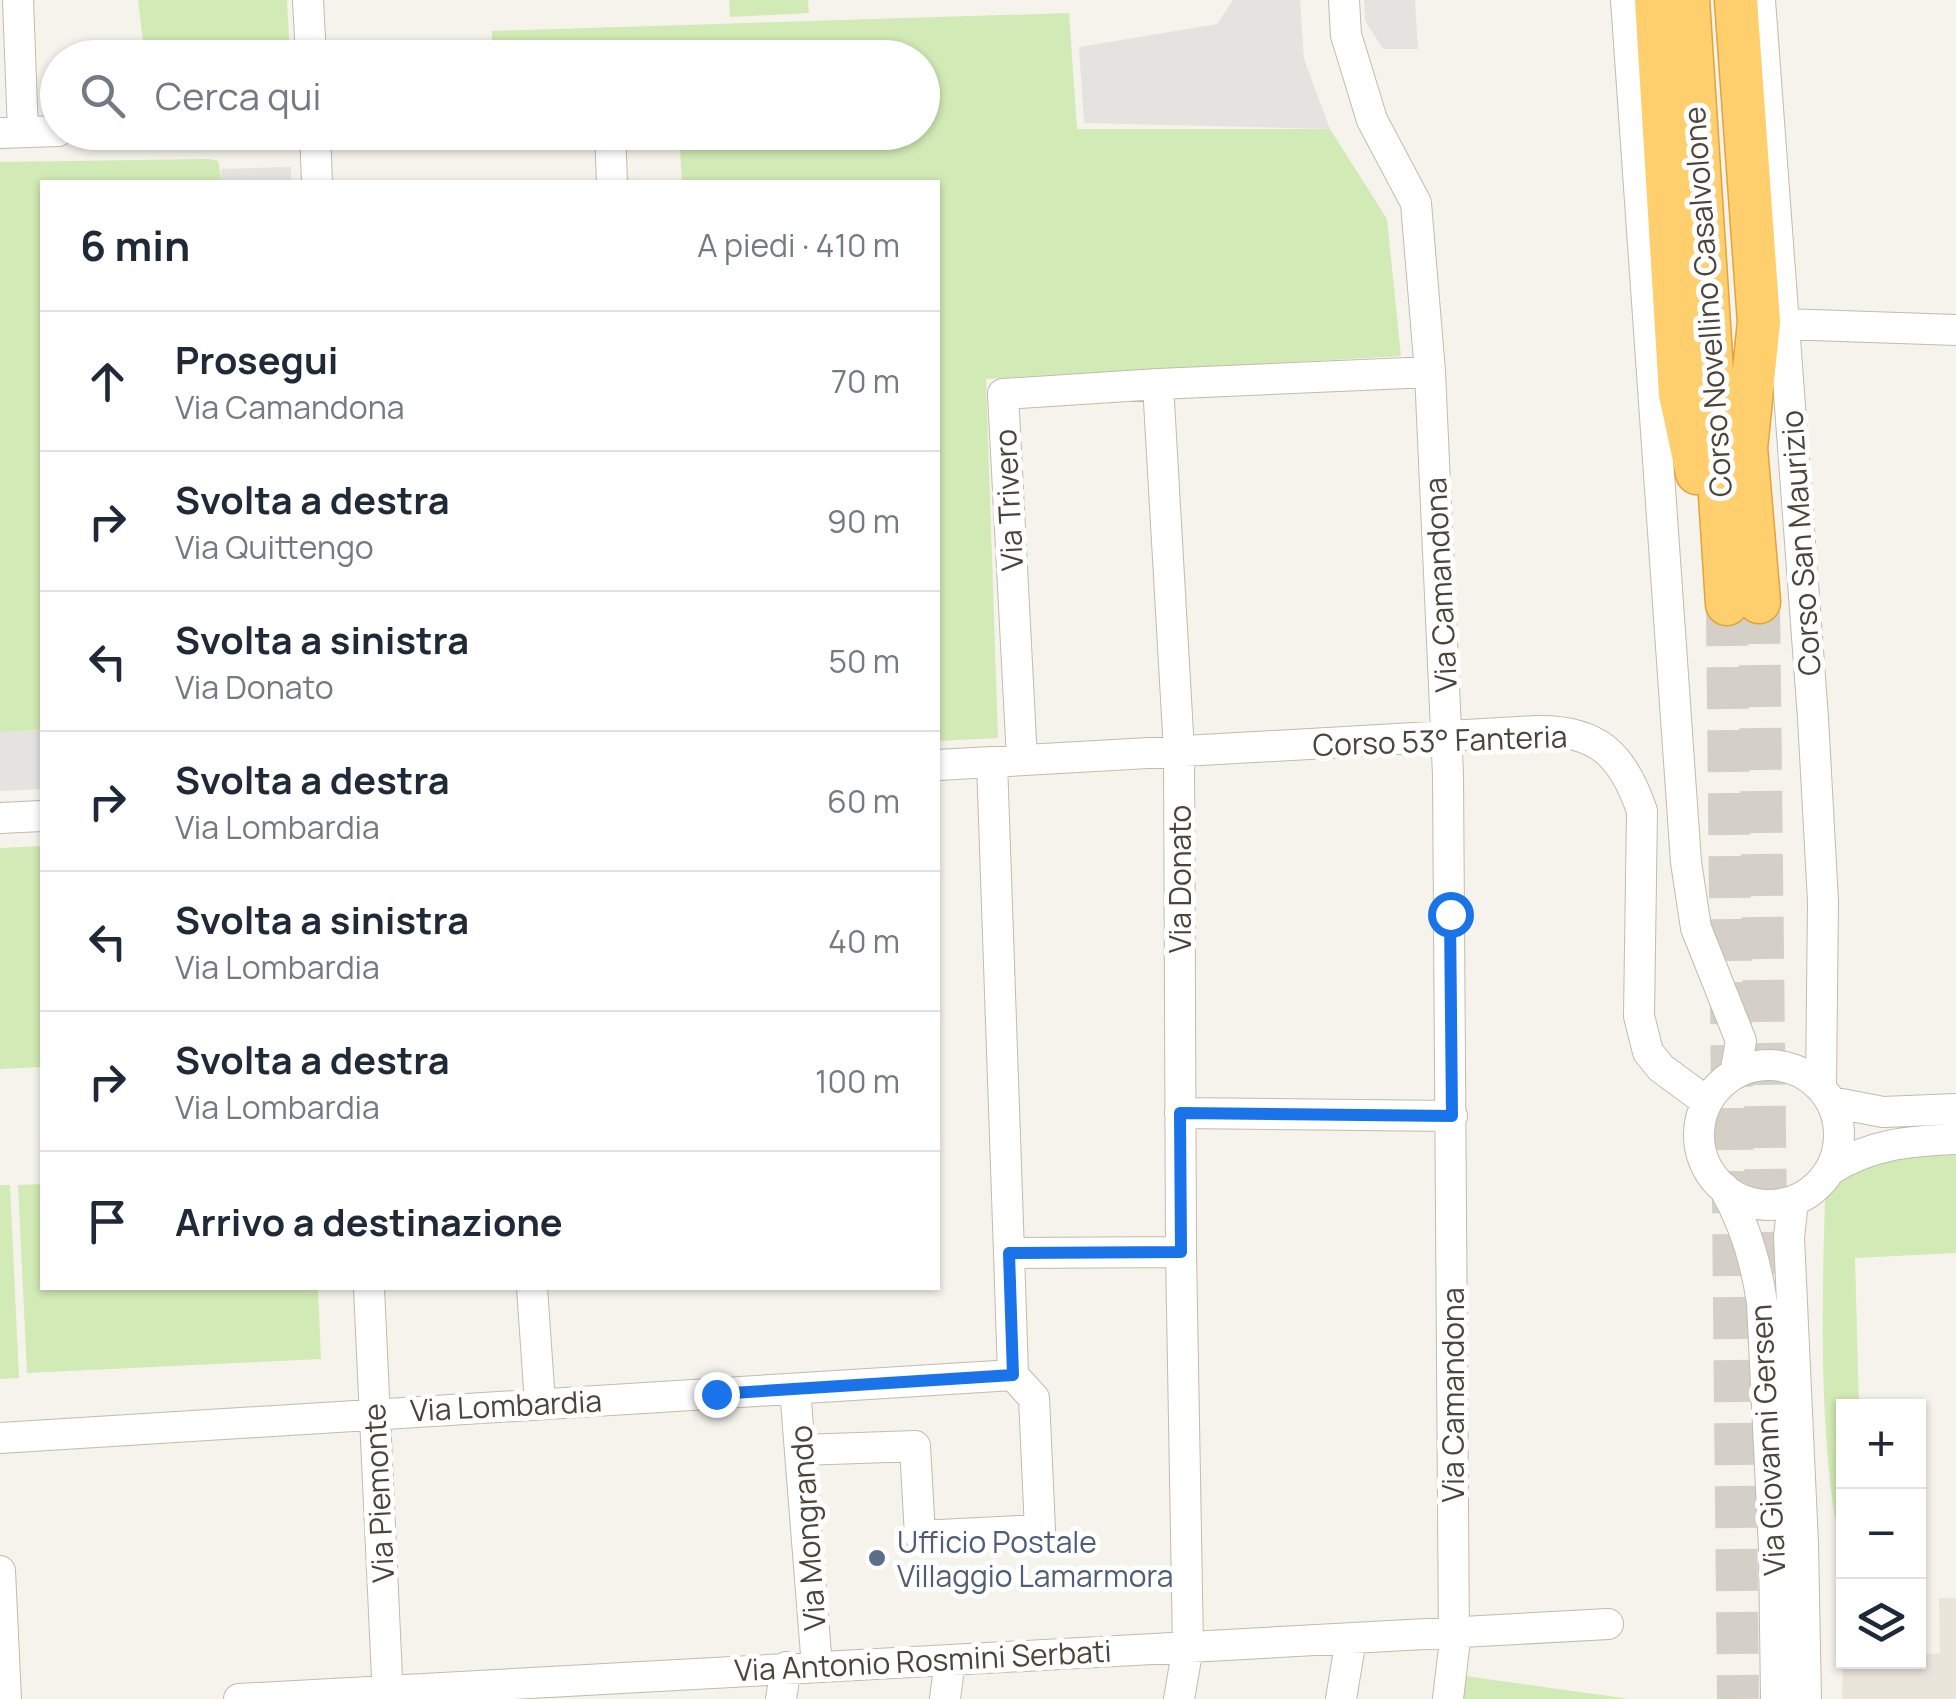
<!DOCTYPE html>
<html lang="it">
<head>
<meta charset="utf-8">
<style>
	body { margin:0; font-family:Manrope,sans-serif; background:#f6f6f7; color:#1f2937 }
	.controls { position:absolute; right:30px; bottom:30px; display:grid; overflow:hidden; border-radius:0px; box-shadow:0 2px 8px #0004 }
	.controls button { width:90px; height:90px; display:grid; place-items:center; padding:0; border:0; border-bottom:2px solid #e0e1e3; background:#fff; color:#1f2937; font:50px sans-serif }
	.stop { position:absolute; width:30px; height:30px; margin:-22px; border:8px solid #1a73e8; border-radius:50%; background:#fff }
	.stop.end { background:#1a73e8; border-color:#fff; box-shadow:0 2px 10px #0008 }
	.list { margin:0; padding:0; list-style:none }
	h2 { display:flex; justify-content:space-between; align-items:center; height:130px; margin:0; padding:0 40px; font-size:42px }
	h2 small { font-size:32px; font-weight:400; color:#747a83 }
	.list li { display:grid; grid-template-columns:65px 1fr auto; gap:30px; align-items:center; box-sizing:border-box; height:140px; padding:0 40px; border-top:2px solid #e0e1e3 }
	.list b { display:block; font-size:38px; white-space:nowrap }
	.list p { margin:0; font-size:32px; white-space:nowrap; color:#747a83 }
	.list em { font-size:32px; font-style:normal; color:#747a83 }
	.icon { flex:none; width:55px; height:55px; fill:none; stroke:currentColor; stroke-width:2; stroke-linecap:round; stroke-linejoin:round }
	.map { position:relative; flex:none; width:1956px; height:1699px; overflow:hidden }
	.search { position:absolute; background:#fff; box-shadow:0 2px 8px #0004; left:40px; top:40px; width:900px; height:110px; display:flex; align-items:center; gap:25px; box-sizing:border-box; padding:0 35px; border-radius:55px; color:#747a83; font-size:38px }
	.panel { position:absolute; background:#fff; box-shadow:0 2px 8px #0004; left:40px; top:180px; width:900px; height:1110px; border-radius:0px }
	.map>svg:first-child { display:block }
	.residential { fill:#eae5da }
	.green { fill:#d2eab5 }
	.parking { fill:#e5e3e0 }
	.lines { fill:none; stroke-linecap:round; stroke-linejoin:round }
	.highway-tunnel { stroke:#d4d0c8; stroke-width:42; stroke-dasharray:42 21; stroke-linecap:butt }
	.minor-casing { stroke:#c2bbae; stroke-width:32 }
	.highway-casing { stroke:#e0a43c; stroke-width:45 }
	.minor { stroke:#fff; stroke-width:30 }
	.highway { stroke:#ffcf6e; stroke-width:42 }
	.route { stroke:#1a73e8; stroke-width:12 }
	.service-dot { fill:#5c6f8a; stroke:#fff; stroke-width:4 }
	.labels { text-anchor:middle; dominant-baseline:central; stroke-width:10; stroke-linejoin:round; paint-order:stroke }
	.street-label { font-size:30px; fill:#4b4439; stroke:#fff }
	.service-label { font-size:30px; fill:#4e5e75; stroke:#fff; text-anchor:start }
</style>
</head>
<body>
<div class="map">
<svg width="1956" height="1699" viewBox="0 0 1956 1699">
	<rect width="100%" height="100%" fill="#f6f3ec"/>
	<path class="residential" d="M1939,1598H1956V1699H1842L1843,1662H1918L1919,1655L1940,1653Z"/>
	<path class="green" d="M138,0H287L290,57H145Z
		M729,0H808L809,13L730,17Z
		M1069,13L1077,129H1330L1387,219L1401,356L986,379L998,738L938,741V182H682L679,133L922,132V58H492V31Z
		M209,159L218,161L222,182H42V730L0,732V162Z
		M42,846V1067L0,1069V848Z
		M1956,1155V1253L1855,1258L1859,1406H1844L1843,1525L1837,1529C1819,1429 1822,1302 1825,1199C1850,1153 1910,1156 1956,1155Z
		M42,1184V1288H318L321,1359L27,1373L18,1185Z
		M0,1185H10L19,1378L0,1379Z
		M1465,1676L1630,1699H1462Z"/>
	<path class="parking" d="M1233,0H1300L1304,59L1330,129L1084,123L1079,47L1217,24Z
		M1364,0H1415L1418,49H1383L1365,21Z
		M291,167V182H222L221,169Z
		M42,730V789L0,791V732Z"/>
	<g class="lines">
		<path class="highway-tunnel" d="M1759,602L1767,1309
			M1727,604L1738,1699"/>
		<g class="minor-casing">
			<path id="minor" d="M18,0L23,132
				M308,0L311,58
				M1344,0L1346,35L1372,120L1416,203L1430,372L1448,775L1454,1648L1448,1699
				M1626,0L1686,862L1696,928L1741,1041L1735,1074
				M1760,0L1813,718L1823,901L1821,1087
				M315,132L317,182
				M610,132L612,182
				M0,133L58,131
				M1784,324L1956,330
				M1022,760L1003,394L1158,384
				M992,762L1009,1253
				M938,765L1537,731C1598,730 1623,755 1642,811L1639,1016L1648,1052L1661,1068L1707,1102
				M0,818L42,816
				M1699 1135a70 70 0 1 1 140 0a70 70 0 1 1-140 0Z
				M1831,1102L1883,1112L1956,1109
				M1180,1113L1452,1116
				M1830,1170C1870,1144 1909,1141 1956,1139
				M1724,1188C1745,1224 1756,1261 1762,1303L1774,1549L1776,1699
				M1793,1201L1789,1237L1803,1544L1806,1699
				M369,1288L388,1699
				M532,1288L540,1403
				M795,1389L817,1667
				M0,1438L1013,1375L1009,1253L1181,1252
				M802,1450L915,1446L920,1536L1040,1530L1034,1398L1013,1375
				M0,1571L6,1699
				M239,1699L1608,1624
				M781,1699L786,1667
				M945,1699L950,1660
				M1179,1699L1188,1647L1181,1252L1179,751L1158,384L1430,372
				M1341,1699L1351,1639"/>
		</g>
		<g class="highway-casing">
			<path id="highway" d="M1656,0L1680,394L1697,473
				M1688,0L1727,604
				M1736,0L1759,322L1746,448
				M1744,424L1759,602"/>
		</g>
		<use href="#minor" class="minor"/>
		<use href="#highway" class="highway"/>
	</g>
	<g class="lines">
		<path class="route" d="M716,1394L1013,1375L1009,1253L1181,1252L1180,1113L1452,1116L1450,914"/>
	</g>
	<circle class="service-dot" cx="877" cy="1558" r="10"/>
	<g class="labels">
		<g class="street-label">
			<text transform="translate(1707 302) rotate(-94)">Corso Novellino Casalvolone</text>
			<text transform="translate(1008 500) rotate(-93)">Via Trivero</text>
			<text transform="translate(1800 543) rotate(-94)">Corso San Maurizio</text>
			<text transform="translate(1440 585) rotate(-93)">Via Camandona</text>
			<text transform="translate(1440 740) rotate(-2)">Corso 53° Fanteria</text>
			<text transform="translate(1179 879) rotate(-90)">Via Donato</text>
			<text transform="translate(1452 1395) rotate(-90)">Via Camandona</text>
			<text transform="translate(506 1405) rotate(-3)">Via Lombardia</text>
			<text transform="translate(1767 1440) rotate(-93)">Via Giovanni Gersen</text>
			<text transform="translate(378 1493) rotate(-93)">Via Piemonte</text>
			<text transform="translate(807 1528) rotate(-94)">Via Mongrando</text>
			<text transform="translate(923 1660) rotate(-3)">Via Antonio Rosmini Serbati</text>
		</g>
		<g class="service-label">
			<text x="897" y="1541">Ufficio Postale<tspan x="897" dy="34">Villaggio Lamarmora</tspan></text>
		</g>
	</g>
</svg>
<div class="controls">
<button>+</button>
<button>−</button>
<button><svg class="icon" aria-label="layers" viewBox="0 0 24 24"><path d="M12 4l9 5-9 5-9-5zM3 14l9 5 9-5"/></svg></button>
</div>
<div class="stop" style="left:1450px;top:914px"></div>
<div class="stop end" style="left:716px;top:1394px"></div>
<div class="search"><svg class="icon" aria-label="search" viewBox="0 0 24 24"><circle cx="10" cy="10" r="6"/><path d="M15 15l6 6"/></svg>Cerca qui</div>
<section class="panel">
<h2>6 min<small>A piedi · 410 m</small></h2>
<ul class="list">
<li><svg class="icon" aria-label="ahead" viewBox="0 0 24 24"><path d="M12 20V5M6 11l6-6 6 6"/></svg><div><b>Prosegui</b><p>Via Camandona</p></div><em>70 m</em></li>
<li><svg class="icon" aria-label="right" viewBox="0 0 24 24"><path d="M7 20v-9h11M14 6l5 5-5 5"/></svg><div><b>Svolta a destra</b><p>Via Quittengo</p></div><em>90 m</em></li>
<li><svg class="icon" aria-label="left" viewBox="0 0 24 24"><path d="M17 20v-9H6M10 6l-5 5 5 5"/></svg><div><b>Svolta a sinistra</b><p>Via Donato</p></div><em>50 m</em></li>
<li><svg class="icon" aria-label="right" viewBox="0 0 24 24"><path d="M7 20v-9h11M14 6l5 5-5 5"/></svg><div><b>Svolta a destra</b><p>Via Lombardia</p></div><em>60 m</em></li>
<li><svg class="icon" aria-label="left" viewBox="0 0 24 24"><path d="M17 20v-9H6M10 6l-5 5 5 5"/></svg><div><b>Svolta a sinistra</b><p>Via Lombardia</p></div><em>40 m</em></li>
<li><svg class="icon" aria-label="right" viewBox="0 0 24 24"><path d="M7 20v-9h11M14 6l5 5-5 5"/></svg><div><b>Svolta a destra</b><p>Via Lombardia</p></div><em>100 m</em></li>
<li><svg class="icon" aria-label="arrive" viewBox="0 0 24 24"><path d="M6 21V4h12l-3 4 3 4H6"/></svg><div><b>Arrivo a destinazione</b></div></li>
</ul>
</section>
</div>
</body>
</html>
